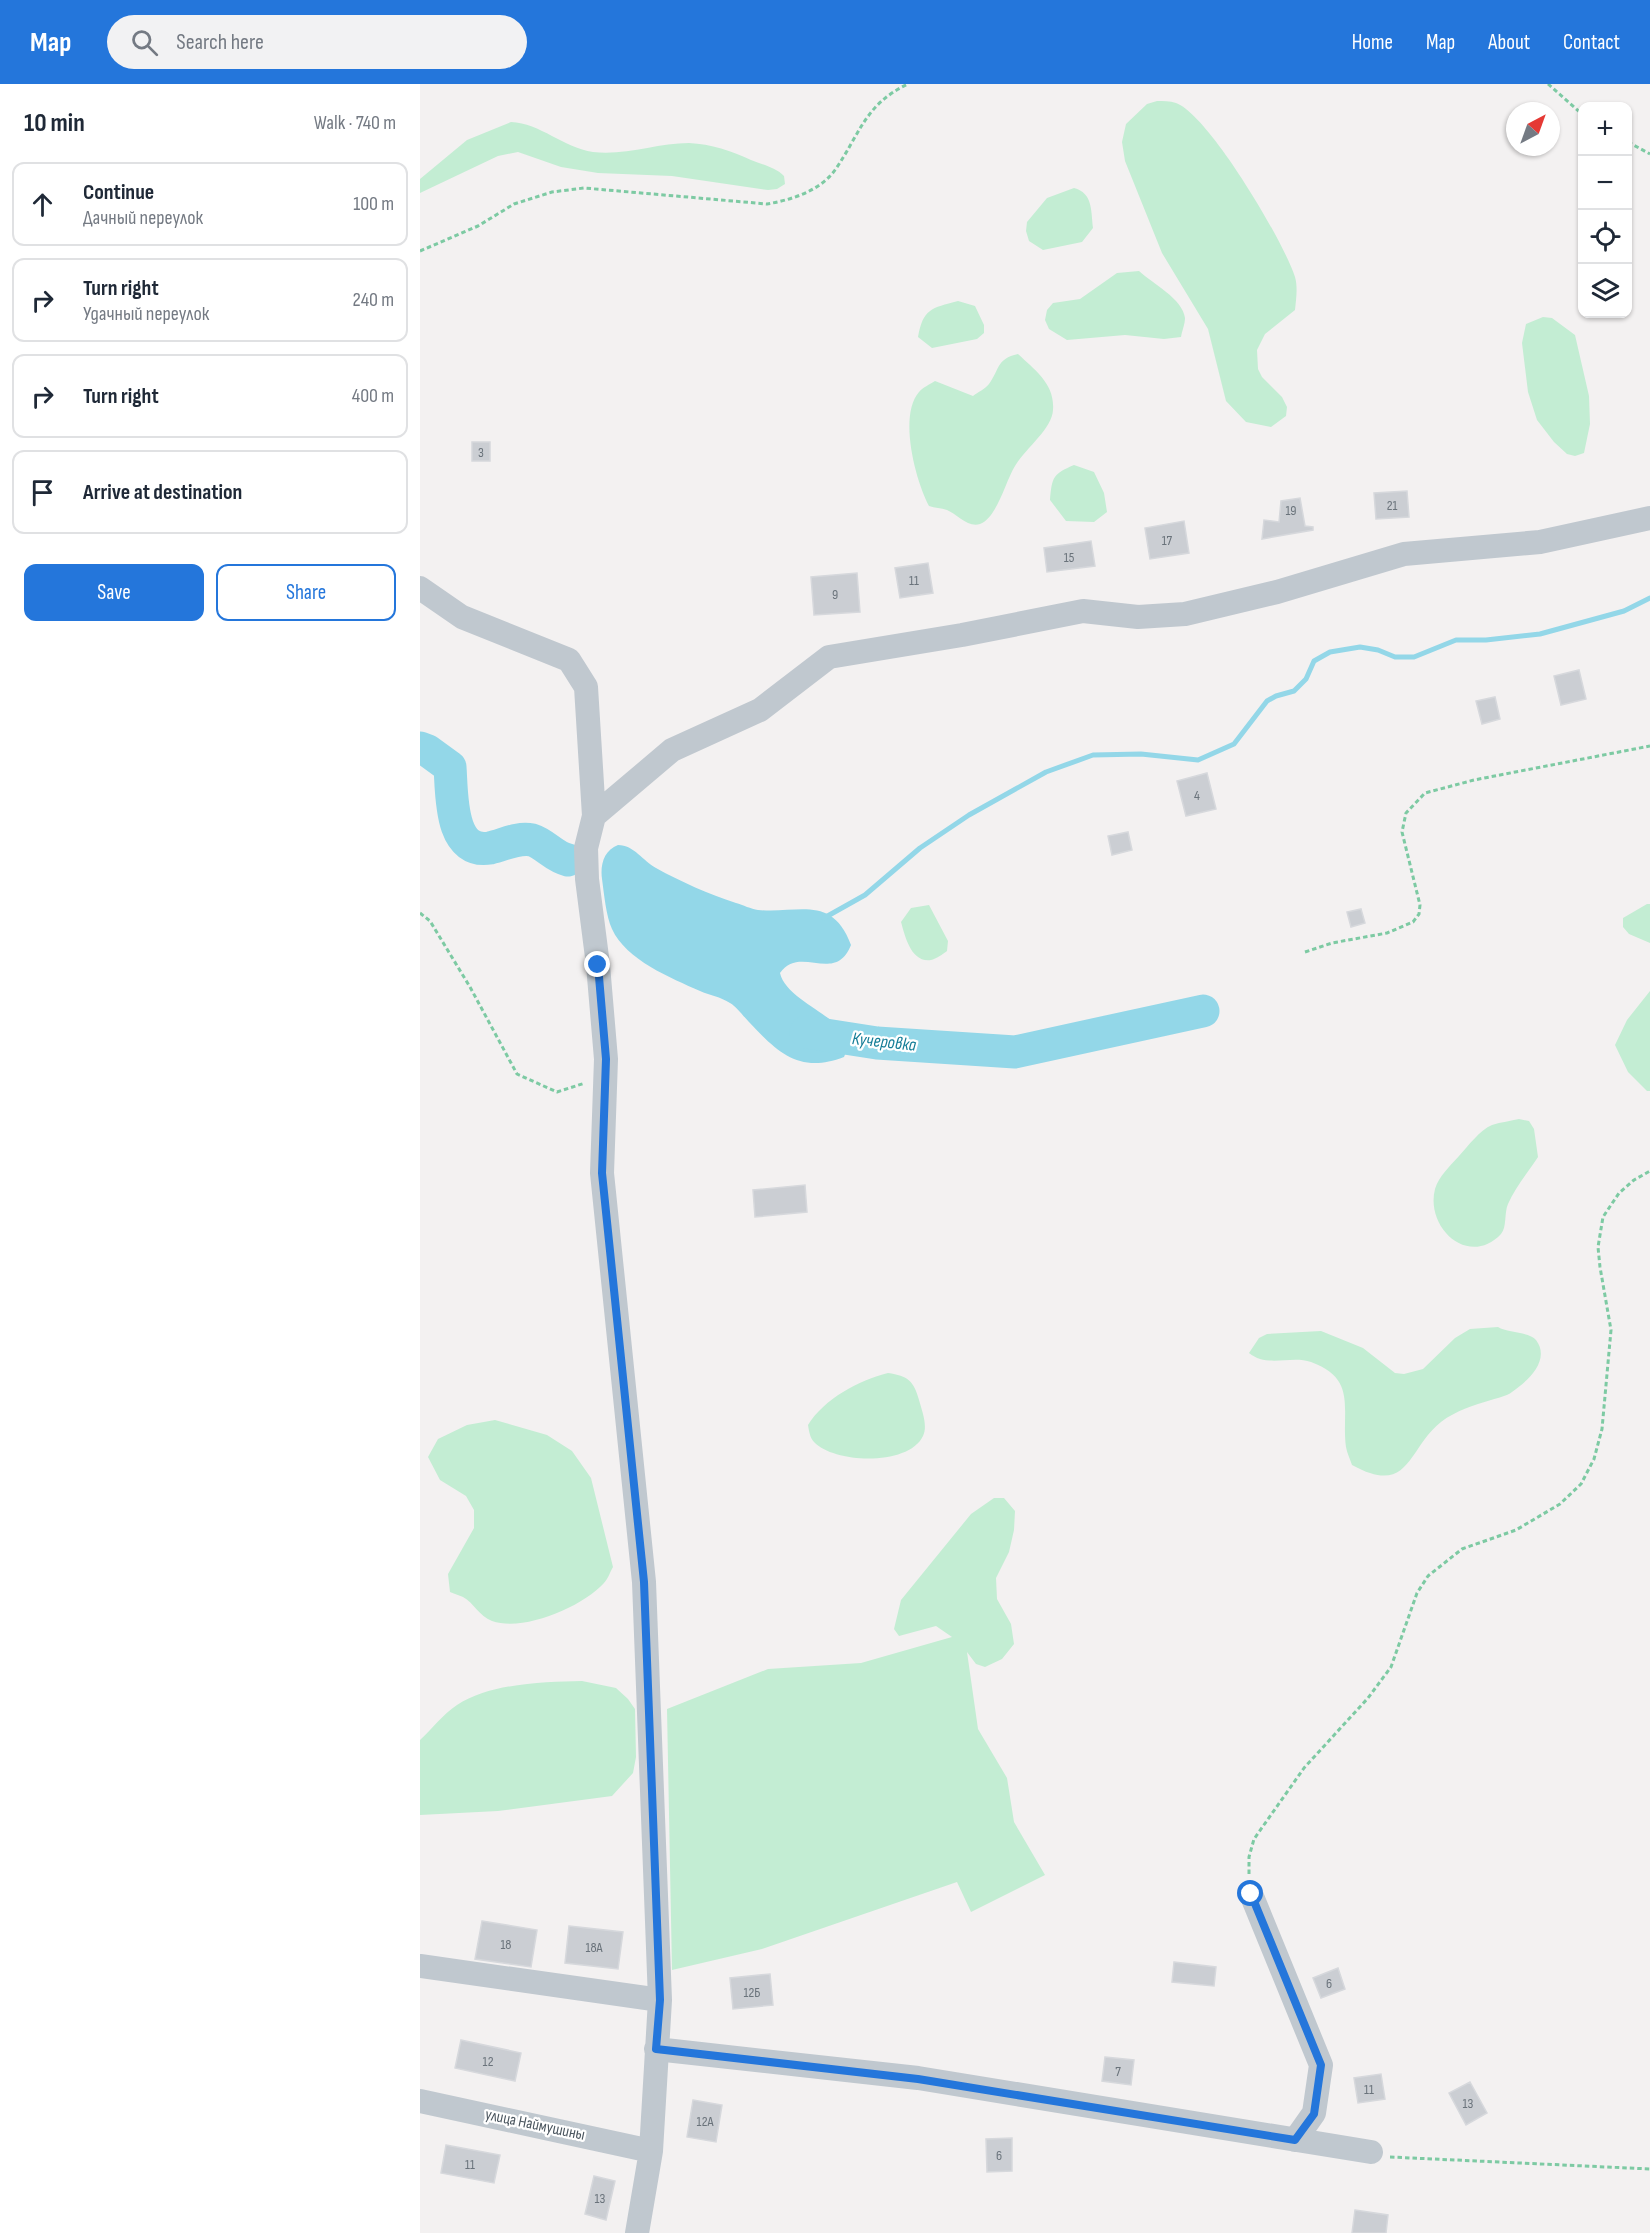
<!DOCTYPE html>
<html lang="en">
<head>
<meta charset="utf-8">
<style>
	body { margin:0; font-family:"Sofia Sans Condensed",sans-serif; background:#f2f2f3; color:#1f2937 }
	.controls { position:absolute; right:18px; top:18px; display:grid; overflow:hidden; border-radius:12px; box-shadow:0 2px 4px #0004 }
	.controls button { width:54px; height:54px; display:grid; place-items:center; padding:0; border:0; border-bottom:2px solid #e0e1e3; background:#fff; color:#1f2937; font:30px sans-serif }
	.compass { position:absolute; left:1086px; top:18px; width:54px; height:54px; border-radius:50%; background:#fff; box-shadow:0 2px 4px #0004; rotate:41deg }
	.stop { position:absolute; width:18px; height:18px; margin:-14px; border:4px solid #2476db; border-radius:50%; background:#fff }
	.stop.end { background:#2476db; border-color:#fff; box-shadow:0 2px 6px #0008 }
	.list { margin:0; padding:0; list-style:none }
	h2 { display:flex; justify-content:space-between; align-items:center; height:78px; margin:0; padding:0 24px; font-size:26px }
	h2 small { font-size:20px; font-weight:400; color:#747a83 }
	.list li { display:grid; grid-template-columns:39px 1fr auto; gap:18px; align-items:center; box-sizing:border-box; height:84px; margin:0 12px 12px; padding:0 12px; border:2px solid #e0e1e3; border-radius:12px }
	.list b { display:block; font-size:22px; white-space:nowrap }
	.list p { margin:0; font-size:20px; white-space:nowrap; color:#747a83 }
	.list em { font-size:20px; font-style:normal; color:#747a83 }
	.actions { display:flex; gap:12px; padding:18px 24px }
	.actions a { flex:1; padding:14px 0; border:2px solid #2476db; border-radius:12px; text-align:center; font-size:21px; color:#2476db }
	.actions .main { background:#2476db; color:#fff }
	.icon { flex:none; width:33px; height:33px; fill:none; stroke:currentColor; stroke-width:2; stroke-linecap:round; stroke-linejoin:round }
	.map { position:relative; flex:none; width:1230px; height:2149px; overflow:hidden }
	header { display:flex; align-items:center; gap:36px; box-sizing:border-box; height:84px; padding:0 30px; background:#2476db; color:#fff }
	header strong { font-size:28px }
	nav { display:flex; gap:33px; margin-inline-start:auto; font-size:21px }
	.search { width:420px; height:54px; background:#f2f2f3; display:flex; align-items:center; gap:15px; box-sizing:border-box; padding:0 21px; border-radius:33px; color:#747a83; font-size:22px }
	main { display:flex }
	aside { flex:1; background:#fff }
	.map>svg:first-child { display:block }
	.green { fill:#c3edd3 }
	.water { fill:#93d7e8 }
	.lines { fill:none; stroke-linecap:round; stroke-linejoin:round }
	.stream { stroke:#93d7e8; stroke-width:5 }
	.river { stroke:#93d7e8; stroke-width:33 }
	.building { fill:#cbced3; stroke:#d6d8dc; stroke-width:1.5 }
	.path { stroke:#7dcaa3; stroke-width:3; stroke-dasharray:4.5 3; stroke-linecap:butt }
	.minor { stroke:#c0c8cf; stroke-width:24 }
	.route { stroke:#2476db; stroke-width:8 }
	.labels { text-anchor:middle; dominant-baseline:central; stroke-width:4.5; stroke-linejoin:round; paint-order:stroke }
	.number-label { font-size:14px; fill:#6a737b }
	.street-label { font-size:16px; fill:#4a555e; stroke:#fff }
	.water-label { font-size:18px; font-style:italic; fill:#157d97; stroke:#fff }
</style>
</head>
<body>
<header>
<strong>Map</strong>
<div class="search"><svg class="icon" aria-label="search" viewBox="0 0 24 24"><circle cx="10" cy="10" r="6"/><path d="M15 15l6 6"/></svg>Search here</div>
<nav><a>Home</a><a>Map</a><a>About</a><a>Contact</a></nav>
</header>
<main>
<aside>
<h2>10 min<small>Walk · 740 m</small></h2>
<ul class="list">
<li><svg class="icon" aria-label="ahead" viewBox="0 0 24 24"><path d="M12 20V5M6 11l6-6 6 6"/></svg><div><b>Continue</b><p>Дачный переулок</p></div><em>100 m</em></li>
<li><svg class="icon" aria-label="right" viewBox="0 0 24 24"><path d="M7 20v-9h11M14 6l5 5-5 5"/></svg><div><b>Turn right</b><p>Удачный переулок</p></div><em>240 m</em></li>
<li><svg class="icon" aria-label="right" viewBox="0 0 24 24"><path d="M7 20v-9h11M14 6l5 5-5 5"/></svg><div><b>Turn right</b></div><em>400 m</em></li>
<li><svg class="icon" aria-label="arrive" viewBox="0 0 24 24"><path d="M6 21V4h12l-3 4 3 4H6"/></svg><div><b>Arrive at destination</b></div></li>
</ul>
<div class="actions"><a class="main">Save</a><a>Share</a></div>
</aside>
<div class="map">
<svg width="1230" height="2149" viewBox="0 0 1230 2149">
	<rect width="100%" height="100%" fill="#f3f1f1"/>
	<path class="green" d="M737,17C743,17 750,17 756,19C789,31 864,158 875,193C878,203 876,216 875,226L845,250L837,266L838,285L842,293L862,313L867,323L866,332L851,343L826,338L806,317L788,245L742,169L705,77L702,58L706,40L727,20Z
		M91,38C120,39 144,64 173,68C205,72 237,59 269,59C291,60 312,67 331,76C343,81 355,83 364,92L365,100L357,105L348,106L252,92L178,89L141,83L98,68L78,72L0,109V95L47,56Z
		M654,104C673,109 671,127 673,144L662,158L623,166L609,157L606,147L607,138L627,114Z
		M719,187C732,199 763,215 765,234C765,240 762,247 761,253L744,255L705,251L647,256L629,245L625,236L627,226L633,219L660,215L697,189Z
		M538,217L555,222L564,241V249L557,255L512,264L498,253C503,225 511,224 538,217Z
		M1123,233L1132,234L1155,251L1169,312L1170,340L1164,369L1155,372L1147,370L1134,358L1117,336L1108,308L1102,259L1106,240Z
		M598,270C615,286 635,300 633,326C632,345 605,365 595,382C586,396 577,434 560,440C548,444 537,430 527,426C521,424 515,424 509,422C496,398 478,332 499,308C502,304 510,300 515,297L553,312C558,308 565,305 569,300C580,285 576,275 598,270Z
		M654,381L674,388L684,409L687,428L674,438L646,437L630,416C632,393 633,390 654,381Z
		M1227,820H1230V859L1209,850L1203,843V834Z
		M509,821L528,857L527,867C523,870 516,875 511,876C491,879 485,852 481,838L491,824Z
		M1230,907V1007H1227L1208,988L1195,961L1207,936Z
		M1099,1035L1109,1037L1114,1045L1118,1073C1108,1088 1095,1104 1088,1120C1084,1129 1087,1143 1081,1150C1049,1184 1005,1144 1015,1105C1019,1092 1030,1082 1039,1072C1048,1062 1060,1046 1072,1041C1081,1038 1091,1037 1099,1035Z
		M1078,1243C1088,1249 1110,1248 1116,1256C1131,1276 1108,1297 1092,1308C1087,1312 1077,1314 1071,1316C1054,1321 1035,1327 1021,1338C987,1365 990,1413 932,1381C930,1375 927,1369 926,1363C921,1326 938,1295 891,1278C871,1271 847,1284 829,1269L839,1254L847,1250L901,1247L943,1264L975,1289L984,1290L1003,1285L1035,1254L1050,1245Z
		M468,1289C488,1292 494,1297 499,1316C502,1327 508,1342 503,1352C489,1382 415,1380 394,1358C390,1354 389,1347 388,1341C404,1315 439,1296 468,1289Z
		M75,1336L127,1351L152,1367L171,1394L193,1483C190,1488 188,1495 184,1499C162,1523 104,1548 72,1537C59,1532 54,1519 43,1513C39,1511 34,1510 30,1508L28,1490L54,1444V1426L46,1412L20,1396L8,1373L18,1355L47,1341Z
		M574,1414H584L595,1427L594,1446L589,1468L576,1494L577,1515L591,1540L594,1560L582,1575L565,1583L556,1580L547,1568L558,1645L587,1694L594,1738L625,1791L551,1828L537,1798L342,1865L252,1886L247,1625L348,1585L441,1579L532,1553L516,1542L479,1552L474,1545L481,1516L551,1430Z
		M162,1597L196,1604L208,1615L215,1625L216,1673L213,1689L192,1712L78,1727L0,1731V1656C12,1645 23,1630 37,1621C70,1599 124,1598 162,1597Z"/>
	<path class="water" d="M198,761C214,761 223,777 236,784C261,798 289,810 316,819C323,821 331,825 338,826C378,830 412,810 431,861C415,901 380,860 360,889C364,908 394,923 408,934C416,939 422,946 429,954V961L424,973C380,990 358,969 329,938C323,932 317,923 310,919C301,913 289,911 280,907C251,894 206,876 192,845C186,832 184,809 182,795C180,781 184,766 198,761Z"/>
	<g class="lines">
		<path class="stream" d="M404,834L445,811L500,764L549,731L626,688L673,671L721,670L778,676L814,660L847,617L856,612L874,607L886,595L894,577L910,568L940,563L958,566L975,573H994L1036,556H1066L1120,550L1204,527L1230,514"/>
		<path class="river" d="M0,664L8,667L30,683C32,709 29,771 70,764C84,761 97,753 112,756C125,760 134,773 148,776
			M386,948L457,959L595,968L783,927"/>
	</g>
	<path class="building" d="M52,358H70V377H52Z
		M987,407L989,433L956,435L954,409Z
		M880,414L885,442L893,443V446L842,455L844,436L859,438L861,417Z
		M764,437L769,469L730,475L725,444Z
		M671,457L675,482L627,488L624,464Z
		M508,479L513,509L480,514L475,484Z
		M437,489L440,528L394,531L391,493Z
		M1159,586L1166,615L1141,621L1134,592Z
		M1075,613L1080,635L1062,640L1056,617Z
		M787,689L796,725L766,732L757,697Z
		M708,748L712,766L692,771L688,752Z
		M941,825L945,839L931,843L927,828Z
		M385,1101L387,1128L335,1133L333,1106Z
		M62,1837L117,1846L111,1883L55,1875Z
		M149,1842L203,1848L198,1885L145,1879Z
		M754,1878L796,1883L794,1902L752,1898Z
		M918,1884L925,1905L901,1914L893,1894Z
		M350,1890L353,1921L313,1925L310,1894Z
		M41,1956L101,1969L95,1997L35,1984Z
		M685,1973L714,1976L711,2001L682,1997Z
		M961,1990L965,2015L938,2019L934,1994Z
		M1050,1998L1067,2029L1046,2041L1029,2009Z
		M273,2016L302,2021L296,2058L267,2053Z
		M592,2054V2087L567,2088L566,2055Z
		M26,2061L80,2071L74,2099L21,2089Z
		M174,2092L195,2097L186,2136L165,2130Z
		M935,2126L968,2131L966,2149H932Z"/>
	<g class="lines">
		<path class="path" d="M1128,0L1162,30
			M1208,58L1230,70
			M0,167L58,142L94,120L132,108L164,104L347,120C371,116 400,107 415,86C440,50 445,20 488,0
			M0,829L10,837L50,903L97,990L137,1008L165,999
			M885,868L912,859L967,849L993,838L999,830L1000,821L982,748L986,729L1005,709L1054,696L1230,662
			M829,1790V1773L834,1755L884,1684L948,1614L971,1583L997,1509L1008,1492L1042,1465L1096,1446L1140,1420L1161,1400L1174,1375L1182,1345L1191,1246L1180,1183L1178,1163L1183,1133L1199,1109L1214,1096L1230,1087
			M970,2073L1230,2085"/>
		<path class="minor" d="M0,504L42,533L149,576L166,603L174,732L252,666L340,626L409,573L542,551L663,527L718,533L765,530L857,508L984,470L1120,458L1230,434
			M174,732L166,764L167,795L178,881L186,975L182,1089L224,1498L240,1916L231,2067L217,2149
			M831,1810L901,1981L894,2029L875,2056
			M0,1882L240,1916
			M236,1965L498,1994L951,2068
			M0,2017L231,2067"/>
	</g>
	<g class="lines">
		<path class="route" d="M178,881L186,975L182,1089L224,1498L240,1916L236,1965L498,1995L875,2056L894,2030L901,1981L831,1810"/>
	</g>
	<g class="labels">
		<g class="number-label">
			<text x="61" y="368">3</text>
			<text x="972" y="421">21</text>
			<text x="871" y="426">19</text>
			<text x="747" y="456">17</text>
			<text x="649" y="473">15</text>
			<text x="494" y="496">11</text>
			<text x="415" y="510">9</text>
			<text x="777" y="711">4</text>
			<text x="86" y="1860">18</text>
			<text x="174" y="1863">18А</text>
			<text x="909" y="1899">6</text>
			<text x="332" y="1908">12Б</text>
			<text x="68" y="1977">12</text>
			<text x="698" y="1987">7</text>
			<text x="949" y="2005">11</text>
			<text x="1048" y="2019">13</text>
			<text x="285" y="2037">12А</text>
			<text x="579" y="2071">6</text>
			<text x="50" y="2080">11</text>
			<text x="180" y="2114">13</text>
		</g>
		<g class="street-label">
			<text transform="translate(115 2041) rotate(12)">улица Наймушины</text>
		</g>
		<g class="water-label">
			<text transform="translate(464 958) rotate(6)">Кучеровка</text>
		</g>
	</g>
</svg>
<div class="controls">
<button>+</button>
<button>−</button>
<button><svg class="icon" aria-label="locate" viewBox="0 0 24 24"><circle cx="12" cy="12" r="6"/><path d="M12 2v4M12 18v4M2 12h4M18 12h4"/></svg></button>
<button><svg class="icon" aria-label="layers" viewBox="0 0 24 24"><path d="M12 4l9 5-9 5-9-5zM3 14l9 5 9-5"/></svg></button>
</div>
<svg class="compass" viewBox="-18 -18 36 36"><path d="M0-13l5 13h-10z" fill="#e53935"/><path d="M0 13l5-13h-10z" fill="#747a83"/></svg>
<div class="stop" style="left:831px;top:1810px"></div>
<div class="stop end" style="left:178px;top:881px"></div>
</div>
</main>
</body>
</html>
